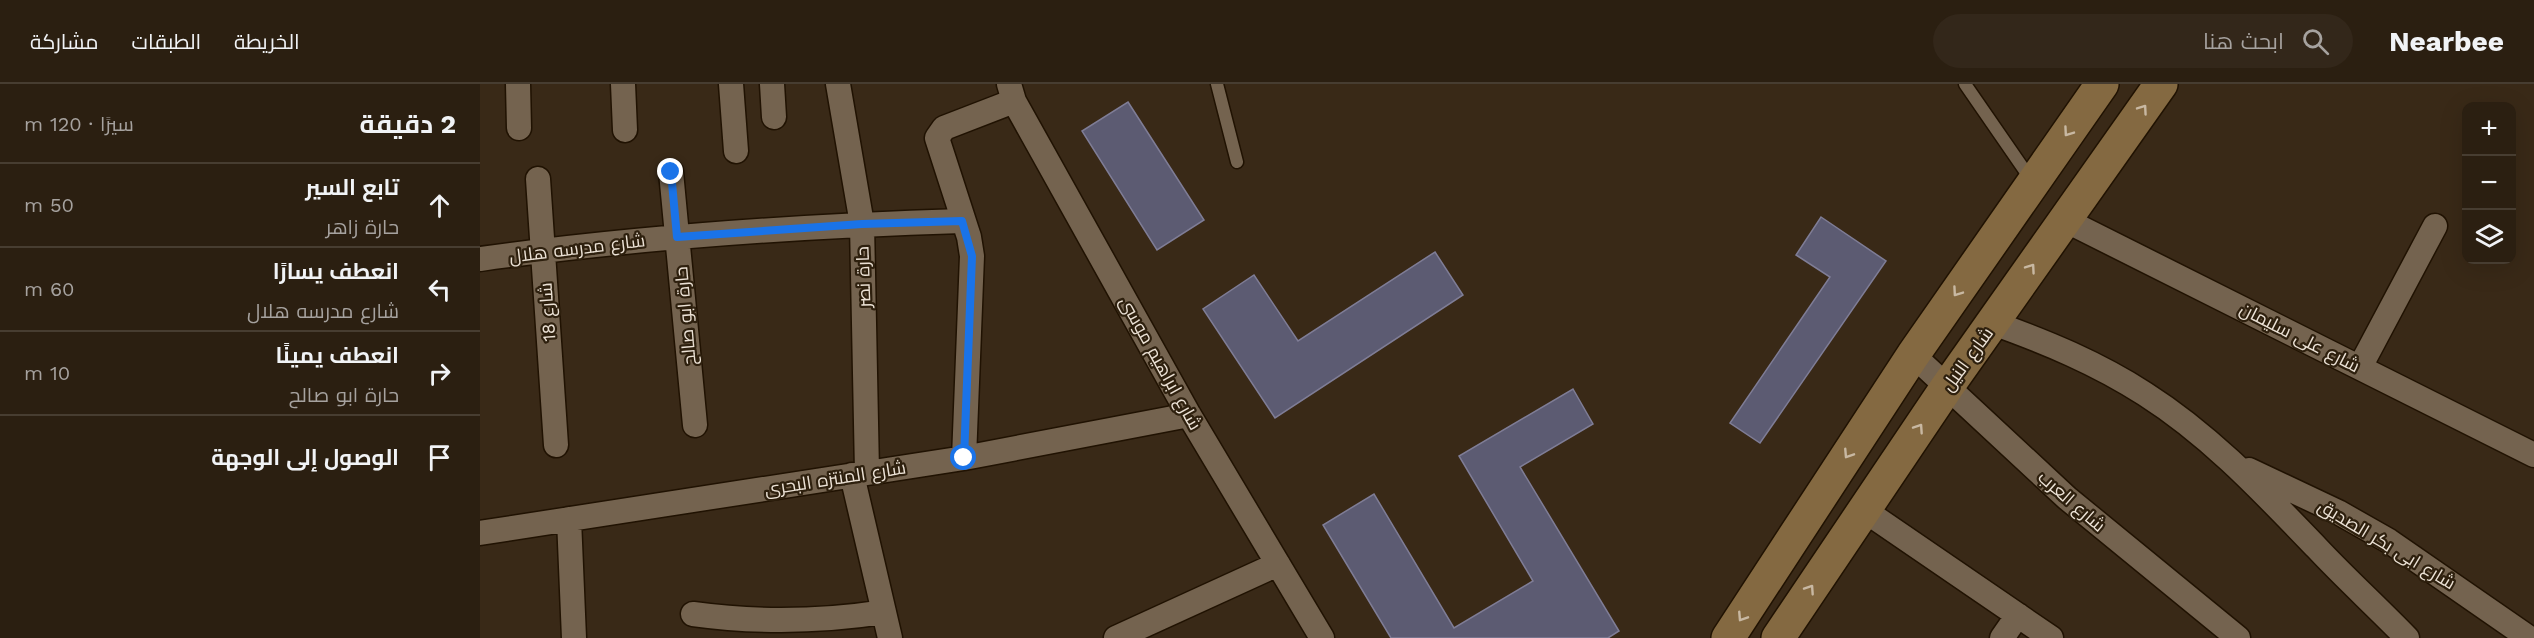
<!DOCTYPE html>
<html lang="ar">
<head>
<meta charset="utf-8">
<style>
	body { margin:0; font-family:"Work Sans",Cairo,sans-serif; background:#33271a; color:#f1f3f6; direction:rtl }
	.controls { position:absolute; right:18px; top:18px; display:grid; overflow:hidden; border-radius:12px; box-shadow:0 6px 24px #0002 }
	.controls button { width:54px; height:54px; display:grid; place-items:center; padding:0; border:0; border-bottom:2px solid #473d31; background:#2b1f11; color:#f1f3f6; font:30px sans-serif }
	.stop { position:absolute; width:18px; height:18px; margin:-14px; border:4px solid #1a73e8; border-radius:50%; background:#fff }
	.stop.end { background:#1a73e8; border-color:#fff; box-shadow:0 2px 6px #0008 }
	.list { margin:0; padding:0; list-style:none }
	h2 { display:flex; justify-content:space-between; align-items:center; height:78px; margin:0; padding:0 24px; font-size:26px }
	h2 small { font-size:20px; font-weight:400; color:#a6a29f }
	.list li { display:grid; grid-template-columns:39px 1fr auto; gap:18px; align-items:center; box-sizing:border-box; height:84px; padding:0 24px; border-top:2px solid #473d31 }
	.list b { display:block; font-size:22px; white-space:nowrap }
	.list p { margin:0; font-size:20px; white-space:nowrap; color:#a6a29f }
	.list em { font-size:20px; font-style:normal; color:#a6a29f }
	.icon { flex:none; width:33px; height:33px; fill:none; stroke:currentColor; stroke-width:2; stroke-linecap:round; stroke-linejoin:round }
	.map { position:relative; flex:none; width:2054px; height:554px; overflow:hidden; direction:ltr }
	header { display:flex; align-items:center; gap:36px; box-sizing:border-box; height:84px; padding:0 30px; background:#2b1f11; border-bottom:2px solid #473d31 }
	header strong { font-size:28px }
	nav { display:flex; gap:33px; margin-inline-start:auto; font-size:21px }
	.search { width:420px; height:54px; background:#33271a; display:flex; align-items:center; gap:15px; box-sizing:border-box; padding:0 21px; border-radius:33px; color:#a6a29f; font-size:22px }
	main { display:flex }
	aside { flex:1; background:#2b1f11 }
	.map>svg:first-child { display:block }
	.building { fill:#5c5b72; stroke:#7f7d96; stroke-width:1.5 }
	.lines { fill:none; stroke-linecap:round; stroke-linejoin:round }
	.service-casing { stroke:#201202; stroke-width:15 }
	.minor-casing { stroke:#201202; stroke-width:27 }
	.secondary-casing { stroke:#201202; stroke-width:36 }
	.service { stroke:#74634f; stroke-width:12 }
	.minor { stroke:#74634f; stroke-width:24 }
	.secondary { stroke:#846941; stroke-width:33 }
	.oneway { stroke:#c8b8a2 }
	.route { stroke:#1a73e8; stroke-width:8 }
	.labels { text-anchor:middle; dominant-baseline:central; stroke-width:4.5; stroke-linejoin:round; paint-order:stroke }
	.street-label { font-size:18px; fill:#ece2d6; stroke:#2e200e }
</style>
</head>
<body>
<header>
<strong>Nearbee</strong>
<div class="search"><svg class="icon" aria-label="search" viewBox="0 0 24 24"><circle cx="10" cy="10" r="6"/><path d="M15 15l6 6"/></svg>ابحث هنا</div>
<nav><a>الخريطة</a><a>الطبقات</a><a>مشاركة</a></nav>
</header>
<main>
<div class="map">
<svg width="2054" height="554" viewBox="0 0 2054 554">
	<rect width="100%" height="100%" fill="#392917"/>
	<path class="building" d="M648,18L724,136L677,166L602,47Z
		M1341,133L1406,177L1280,359L1250,339L1350,193L1316,171Z
		M955,168L983,211L795,334L723,225L774,191L818,257Z
		M1093,305L1113,340L1040,383L1139,547L1128,554H911L843,441L894,410L974,544L1053,497L979,372Z"/>
	<g class="lines">
		<g class="service-casing">
			<path id="service" d="M737,0L757,78
				M1485,0L1552,97"/>
		</g>
		<g class="minor-casing">
			<path id="minor" d="M38,0L39,44
				M143,0L145,46
				M251,0L256,67
				M292,0L294,33
				M358,0L382,140L387,388
				M529,0L534,17L709,331L842,554
				M191,88L215,341
				M58,95L76,361
				M1585,136L2054,371
				M0,175C160,153 321,142 482,137
				M1513,239C1566,258 1617,279 1665,310C1731,352 1783,408 1837,464C1866,495 1897,523 1927,554
				M1433,271L1587,414L1758,554
				M1880,283L1955,142
				M484,374L492,172L489,153L457,54L464,44L534,17
				M1769,386L1858,428L1909,457L2049,554
				M372,391L410,554
				M1384,426L1571,554
				M89,435L94,554
				M0,449L484,374L709,331
				M213,530C279,539 339,538 404,528
				M636,554L798,480
				M1522,554L1538,531"/>
		</g>
		<g class="secondary-casing">
			<path id="secondary" d="M1248,554L1433,271L1622,0
				M1298,554L1467,303L1681,0"/>
		</g>
		<use href="#service" class="service"/>
		<use href="#minor" class="minor"/>
		<use href="#secondary" class="secondary"/>
	</g>
	<defs><path id="oneway-chevron" d="M-2-3.5L2.5 0L-2 3.5" fill="none" stroke-width="1.6" stroke-linecap="round" stroke-linejoin="round" transform="scale(1.5)"/></defs>
	<g class="oneway">
		<use href="#oneway-chevron" transform="translate(1663 25) rotate(-55)"/>
		<use href="#oneway-chevron" transform="translate(1588 48) rotate(125)"/>
		<use href="#oneway-chevron" transform="translate(1551 184) rotate(-55)"/>
		<use href="#oneway-chevron" transform="translate(1477 208) rotate(125)"/>
		<use href="#oneway-chevron" transform="translate(1439 344) rotate(-56)"/>
		<use href="#oneway-chevron" transform="translate(1368 370) rotate(123)"/>
		<use href="#oneway-chevron" transform="translate(1330 505) rotate(-56)"/>
		<use href="#oneway-chevron" transform="translate(1262 533) rotate(123)"/>
	</g>
	<g class="lines">
		<path class="route" d="M191,88L197,153L382,140L482,137L492,172L484,374"/>
	</g>
	<g class="labels">
		<g class="street-label">
			<text transform="translate(97 164) rotate(-7)">شارع مدرسه هلال</text>
			<text transform="translate(383 193) rotate(-92)">حارة نصر</text>
			<text transform="translate(67 228) rotate(-94)">شارع 18</text>
			<text transform="translate(205 232) rotate(-95)">حارة ابو صالح</text>
			<text transform="translate(1820 253) rotate(27)">شارع على سليمان</text>
			<text transform="translate(1487 275) rotate(-54)">شارع النيل</text>
			<text transform="translate(681 279) rotate(61)">شارع ابراهيم موسى</text>
			<text transform="translate(355 394) rotate(-9)">شارع المنتزه البحرى</text>
			<text transform="translate(1592 417) rotate(41)">شارع العرب</text>
			<text transform="translate(1907 460) rotate(31)">شارع ابى بكر الصديق</text>
		</g>
	</g>
</svg>
<div class="controls">
<button>+</button>
<button>−</button>
<button><svg class="icon" aria-label="layers" viewBox="0 0 24 24"><path d="M12 4l9 5-9 5-9-5zM3 14l9 5 9-5"/></svg></button>
</div>
<div class="stop" style="left:484px;top:374px"></div>
<div class="stop end" style="left:191px;top:88px"></div>
</div>
<aside>
<h2>2 دقيقة<small>سيرًا · 120 m</small></h2>
<ul class="list">
<li><svg class="icon" aria-label="ahead" viewBox="0 0 24 24"><path d="M12 20V5M6 11l6-6 6 6"/></svg><div><b>تابع السير</b><p>حارة زاهر</p></div><em>50 m</em></li>
<li><svg class="icon" aria-label="left" viewBox="0 0 24 24"><path d="M17 20v-9H6M10 6l-5 5 5 5"/></svg><div><b>انعطف يسارًا</b><p>شارع مدرسه هلال</p></div><em>60 m</em></li>
<li><svg class="icon" aria-label="right" viewBox="0 0 24 24"><path d="M7 20v-9h11M14 6l5 5-5 5"/></svg><div><b>انعطف يمينًا</b><p>حارة ابو صالح</p></div><em>10 m</em></li>
<li><svg class="icon" aria-label="arrive" viewBox="0 0 24 24"><path d="M6 21V4h12l-3 4 3 4H6"/></svg><div><b>الوصول إلى الوجهة</b></div></li>
</ul>
</aside>
</main>
</body>
</html>
